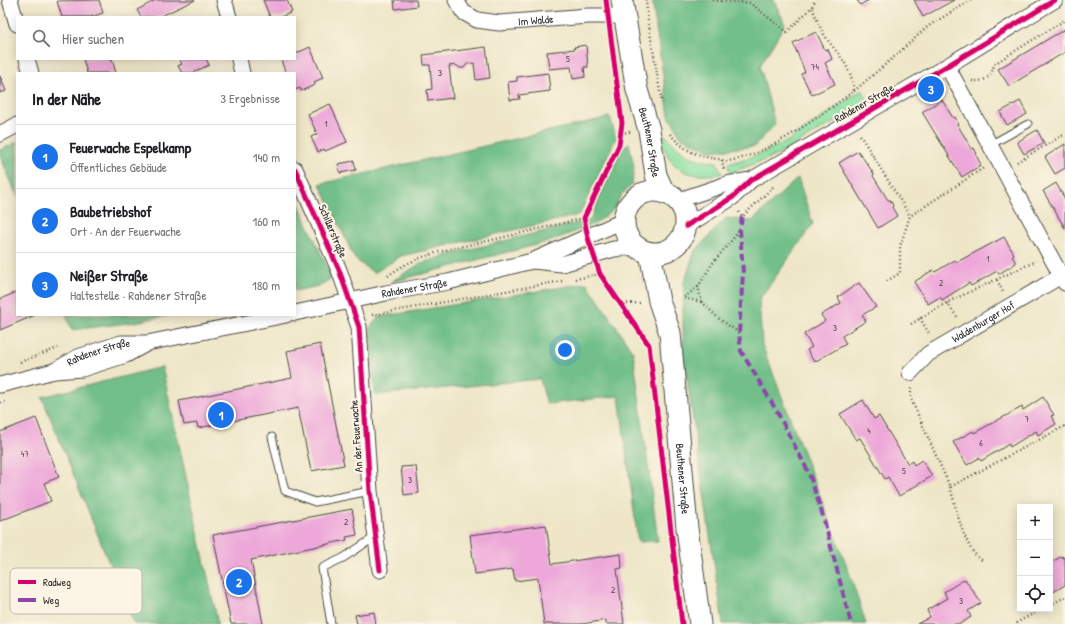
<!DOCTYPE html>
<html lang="de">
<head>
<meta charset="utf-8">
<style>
	body { margin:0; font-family:"Patrick Hand",sans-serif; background:#f2f2f2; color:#202124 }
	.controls { position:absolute; right:12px; bottom:12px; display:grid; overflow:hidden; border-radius:0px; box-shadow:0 2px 10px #0003 }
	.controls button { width:36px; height:36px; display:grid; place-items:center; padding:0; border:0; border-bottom:1px solid #e0e0e0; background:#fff; color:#202124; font:20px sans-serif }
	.you { position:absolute; left:565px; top:350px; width:14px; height:14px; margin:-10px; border:3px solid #fff; border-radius:50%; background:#1a73e8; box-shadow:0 0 0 6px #1a73e833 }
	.badge { display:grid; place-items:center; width:26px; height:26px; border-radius:50%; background:#1a73e8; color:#fff; font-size:13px; font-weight:700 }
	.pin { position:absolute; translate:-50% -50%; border:2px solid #fff; box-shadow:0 1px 4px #0006 }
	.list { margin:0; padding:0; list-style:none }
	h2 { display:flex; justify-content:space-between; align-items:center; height:52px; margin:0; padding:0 16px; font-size:17px }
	h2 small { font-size:13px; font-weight:400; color:#757577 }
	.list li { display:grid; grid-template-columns:26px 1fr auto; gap:12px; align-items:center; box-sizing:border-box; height:64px; padding:0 16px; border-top:1px solid #e0e0e0 }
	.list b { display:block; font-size:15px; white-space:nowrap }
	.list p { margin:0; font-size:13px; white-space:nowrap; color:#757577 }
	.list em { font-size:13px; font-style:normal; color:#757577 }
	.icon { flex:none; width:22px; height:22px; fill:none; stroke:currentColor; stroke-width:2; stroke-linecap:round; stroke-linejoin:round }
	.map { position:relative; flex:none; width:1065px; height:624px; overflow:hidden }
	.search { position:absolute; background:#fff; box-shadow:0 2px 10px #0003; left:16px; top:16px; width:280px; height:44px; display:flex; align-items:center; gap:10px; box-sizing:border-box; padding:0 14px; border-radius:0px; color:#757577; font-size:15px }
	.panel { position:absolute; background:#fff; box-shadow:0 2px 10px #0003; left:16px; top:72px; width:280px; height:244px; border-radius:0px }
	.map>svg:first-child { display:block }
	.green { fill:#8de1a3; stroke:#5c8667 }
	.forest { fill:#72bf89; stroke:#4e755a }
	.building { fill:#eda8d9 }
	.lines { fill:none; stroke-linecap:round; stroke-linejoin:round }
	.service-casing { stroke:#484742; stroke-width:9 }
	.minor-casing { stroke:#484742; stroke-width:17 }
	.secondary-casing { stroke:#484742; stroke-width:23 }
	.path { stroke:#484742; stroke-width:2.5; stroke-dasharray:1 3; stroke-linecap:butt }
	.service { stroke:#fff; stroke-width:7 }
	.minor { stroke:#fff; stroke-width:15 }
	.secondary { stroke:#fff; stroke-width:21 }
	.quiet { stroke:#8e44ad; stroke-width:4; stroke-dasharray:8 4; stroke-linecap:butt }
	.cycleway-casing { stroke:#fcf5e5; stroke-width:8 }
	.cycleway { stroke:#d6006c; stroke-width:5 }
	.labels { text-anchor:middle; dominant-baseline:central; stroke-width:4; stroke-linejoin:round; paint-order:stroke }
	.number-label { font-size:9px; fill:#5c4a56 }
	.street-label { font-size:11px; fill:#2b2b2b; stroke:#fcf5e5 }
	.key { fill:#fcf5e5; stroke:#bdb8ad; stroke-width:1 }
	.key-label { font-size:11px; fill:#2b2b2b }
</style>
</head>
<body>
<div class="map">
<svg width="1065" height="624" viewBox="0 0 1065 624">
	<rect width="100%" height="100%" fill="#fcf5e5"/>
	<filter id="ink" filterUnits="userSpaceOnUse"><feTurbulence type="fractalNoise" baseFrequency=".025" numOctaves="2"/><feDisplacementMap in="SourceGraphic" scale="8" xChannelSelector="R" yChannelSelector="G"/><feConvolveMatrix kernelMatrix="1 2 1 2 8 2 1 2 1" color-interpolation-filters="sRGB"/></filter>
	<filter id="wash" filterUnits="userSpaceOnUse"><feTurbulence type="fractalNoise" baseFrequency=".012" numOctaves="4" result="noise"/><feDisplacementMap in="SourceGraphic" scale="16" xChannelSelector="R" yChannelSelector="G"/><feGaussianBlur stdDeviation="0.9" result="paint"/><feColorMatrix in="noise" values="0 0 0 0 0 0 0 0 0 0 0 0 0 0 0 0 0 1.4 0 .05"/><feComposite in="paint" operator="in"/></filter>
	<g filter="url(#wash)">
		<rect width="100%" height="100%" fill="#eee6c7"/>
		<path class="green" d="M862,90L869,102L777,155L730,173L728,164L758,155L788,141Z
			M660,136H666C683,154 692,161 717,162L722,174C686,178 670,171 660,136Z"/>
		<path class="forest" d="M652,0H774L785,24L760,66L775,124L755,146L712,151L682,138L669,116Z
			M610,117L616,138L579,215L401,256L374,273L355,259L320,184Z
			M17,142V196L0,155V150Z
			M629,143L634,167L632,185L622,194L613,210L596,223L551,241L391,282L421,263L455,253L590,220L622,148Z
			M798,178L813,224L759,300L762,345L848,569L866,624H723L683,351V309L684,283L695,251L726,218L752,221Z
			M295,196L332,278L319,286L295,291Z
			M587,283L633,352L658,541L638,542L619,396L547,404L540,379L375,395L370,327L379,317Z
			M66,315H171L135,322L72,330Z
			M162,367L218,624H134L42,397Z"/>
		<g id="blocks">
			<path class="building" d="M99,0L103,13L91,17H62L57,1Z
				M156,0H195L159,17H141L137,10Z
				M263,0H287L292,12L281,17H270Z
				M394,0H416L417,6L395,9Z
				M857,0H869L860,5Z
				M914,0H954L923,17Z
				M1065,29V52L1009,86L998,69Z
				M816,32L825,50L828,49L832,59L825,63L835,84L812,95L801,74L805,72L793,43Z
				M586,45L588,67H584L585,77L573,79L571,67L549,69L547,52L575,49L574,47Z
				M310,47L323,78L314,82L315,85L301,91L300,88L295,90V73H283L285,71L281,60L295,59V54Z
				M486,47L490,78L476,80L474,63L467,64L464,68H460L456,65L449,66L453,98L428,101L427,90L432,89L430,65H424L423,55Z
				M83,59H112L116,73H87Z
				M179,59H206L209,65L192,73H182L178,66L182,64Z
				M548,73L550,91L519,95L520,99L510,100L508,82L517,81V77Z
				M0,76L6,91L0,93Z
				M942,100L953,118L955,117L958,123L957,124L972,149L974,148L977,154L976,155L981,165L962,177L922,112Z
				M1020,101L1027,114L1007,125L1000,112Z
				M330,104L347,142L325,151L324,149L318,152L311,137L317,134L308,114Z
				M1037,130L1044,143L1024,154L1017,142Z
				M1065,144V168L1055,174L1045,157Z
				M858,151L874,174L873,176L888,200H890L893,205L892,207L897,216L878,228L839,163Z
				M354,161L356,170L340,173L338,164Z
				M1056,183L1065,199V228L1043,191Z
				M1004,237L1014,254L1012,256L1016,263L999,274L997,271L971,286L969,283L942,300L940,297L928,304L914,282L933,270L935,272L955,260L957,262Z
				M859,283L876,307L862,315L866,321L842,336L846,344L814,362L807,350L812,347L804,334L825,321L821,315L841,303L838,297Z
				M17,292V315H35L0,330V299Z
				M320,344L344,465L311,471L298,408L198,428L197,423L184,425L179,401L292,378L287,351Z
				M1043,397L1054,415L1051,416L1056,424L1038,435L1036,431L1010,447L1009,444L981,461L979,458L967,465L953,442L973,431L974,433L1022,407L1023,410Z
				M863,400L874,419L879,416L908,464L912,461L914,465L922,460L932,476L899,496L888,477L885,479L860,438L856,440L840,414Z
				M36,418L59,477L44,483L51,501L0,521V432Z
				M416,466L419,493L404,495L401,467Z
				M352,509L357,535L346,537L347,540L251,560L263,624H231L213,535Z
				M546,525L552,564L621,554L622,568L617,569L624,624H606V620L582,624H544L538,578L515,581L513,569L475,574L470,535Z
				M1062,556L1063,558L1065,557V585L1050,594V563Z
				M965,579L981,603L968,611L971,617L960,624H917L930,617L927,610L947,598L944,592Z
				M374,612L376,624H357L355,615Z"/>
		</g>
	</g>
	<g filter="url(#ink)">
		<use href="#blocks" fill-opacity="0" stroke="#484742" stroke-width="1"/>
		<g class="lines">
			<g class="service-casing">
				<path id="service" d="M990,145L1028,124
					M272,437L285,491L315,502L370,491
					M331,624L322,568L343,558L375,537"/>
			</g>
			<g class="minor-casing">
				<g id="minor">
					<path d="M10,0L17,24"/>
					<path d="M224,0L229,17"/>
					<path id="s1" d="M456,0L463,12L477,20L499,23L588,16H624"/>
					<path d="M27,59L31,73"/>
					<path d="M239,59L242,73"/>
					<path d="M947,66L1065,283"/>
					<path d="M0,134L17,125"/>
					<path d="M295,169L339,270L359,327L370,491L380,570"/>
					<path d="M676,199L685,198L727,184L751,180"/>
					<path d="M686,226L733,197L751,180L947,66L1055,0"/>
					<path d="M533,261L562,264L614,249L636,247"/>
					<path id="s2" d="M295,313L386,293L448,282L532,261L625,220"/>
					<path id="s3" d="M54,371L78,357L121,343H147L286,315"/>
					<path id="s4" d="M910,373L928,354L1061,276"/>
					<path d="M0,385L54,371L82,369L126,355L146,344"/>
				</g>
			</g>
			<g class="secondary-casing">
				<g id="secondary">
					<path id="s5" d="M622,0L637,90L649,130L656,175L664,193"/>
					<circle cx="655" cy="222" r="31"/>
					<path id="s6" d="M650,253L659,301L670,333L687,528L700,624"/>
				</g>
			</g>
			<path class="path" d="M646,0L648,21L662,103
				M713,0L750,3L787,32L812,7L815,0
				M972,81C985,82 992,77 994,64L1065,20
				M854,91L893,58L927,27L971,0
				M621,133L630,132
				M670,134C685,151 694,155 717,159C721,159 725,162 729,161C770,154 821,115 854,91C851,63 837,55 823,33C819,25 815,15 812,7
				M860,135L910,216
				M722,160L724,170
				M1017,162L1065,134
				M739,212L742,217L774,186
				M388,276C415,254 455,248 488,241C520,233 552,226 584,218
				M575,279L600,274
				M997,280L1003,292
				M887,281L900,273V246L910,216L985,167
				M698,287L683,298L702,302
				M947,303L958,318
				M619,304L641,303
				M372,315L562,281
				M920,318L930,335
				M911,324L948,302L1036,261
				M739,333L718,318L702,302L698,287L712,264L740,230
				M20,362L58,348
				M911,388V399L950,487L1065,426
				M0,403L6,402
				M950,487C956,506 964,551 982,560
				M1050,605L1065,597
				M1016,623L1042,609"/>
			<use href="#service" class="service"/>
			<use href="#minor" class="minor"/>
			<use href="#secondary" class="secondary"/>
			<path class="quiet" d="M742,217L740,230L743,273L739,333L741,351L775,408L809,473L823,516L851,624"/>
			<g class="cycleway-casing">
				<path id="cycleway" d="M606,0L622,123L619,145L584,218L588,238L600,274L649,345L682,624
					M295,169L339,270L359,327L370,491L380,570
					M686,226L733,197L751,180L947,66L1055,0"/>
			</g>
			<use href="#cycleway" class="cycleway"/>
		</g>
	</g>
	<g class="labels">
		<g class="number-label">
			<text x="568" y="59">5</text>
			<text x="815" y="67">74</text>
			<text x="440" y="73">3</text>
			<text x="326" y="124">1</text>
			<text x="988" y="259">1</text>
			<text x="941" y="283">2</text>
			<text x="835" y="328">3</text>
			<text x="1027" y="419">7</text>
			<text x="869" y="431">4</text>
			<text x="981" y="443">6</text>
			<text x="25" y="454">47</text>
			<text x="904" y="471">5</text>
			<text x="410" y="480">3</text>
			<text x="346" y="522">2</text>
			<text x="613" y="590">2</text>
			<text x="961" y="601">3</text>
		</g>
		<g class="street-label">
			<text stroke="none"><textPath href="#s1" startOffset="89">Im Walde</textPath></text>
			<text transform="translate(864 103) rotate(-30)">Rahdener Straße</text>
			<text stroke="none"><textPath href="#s5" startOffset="145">Beuthener Straße</textPath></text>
			<text transform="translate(333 231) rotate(67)">Schillerstraße</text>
			<text stroke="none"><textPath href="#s2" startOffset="122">Rahdener Straße</textPath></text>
			<text stroke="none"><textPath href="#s4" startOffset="90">Waldenburger Hof</textPath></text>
			<text stroke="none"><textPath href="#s3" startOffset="49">Rahdener Straße</textPath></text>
			<text transform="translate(356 436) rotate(-94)">An der Feuerwache</text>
			<text stroke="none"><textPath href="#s6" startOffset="229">Beuthener Straße</textPath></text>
		</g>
	</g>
	<rect x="10" y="568" width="132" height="46" rx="6" class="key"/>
	<rect x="18" y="580" width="18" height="4" fill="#d6006c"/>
	<rect x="18" y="598" width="18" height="4" fill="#8e44ad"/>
	<g class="key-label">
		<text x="43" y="586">Radweg</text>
		<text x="43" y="604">Weg</text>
	</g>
</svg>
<div class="controls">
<button>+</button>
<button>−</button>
<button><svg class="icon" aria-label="locate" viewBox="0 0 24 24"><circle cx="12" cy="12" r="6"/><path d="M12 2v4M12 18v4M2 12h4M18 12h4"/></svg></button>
</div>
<div class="you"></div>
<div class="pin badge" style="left:221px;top:415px">1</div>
<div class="pin badge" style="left:239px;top:582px">2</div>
<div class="pin badge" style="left:931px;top:89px">3</div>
<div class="search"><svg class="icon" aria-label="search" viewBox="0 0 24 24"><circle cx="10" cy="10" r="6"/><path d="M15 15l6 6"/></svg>Hier suchen</div>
<section class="panel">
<h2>In der Nähe<small>3 Ergebnisse</small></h2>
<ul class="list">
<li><span class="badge">1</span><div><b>Feuerwache Espelkamp</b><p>Öffentliches Gebäude</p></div><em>140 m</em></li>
<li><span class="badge">2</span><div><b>Baubetriebshof</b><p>Ort · An der Feuerwache</p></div><em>160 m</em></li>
<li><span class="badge">3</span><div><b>Neißer Straße</b><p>Haltestelle · Rahdener Straße</p></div><em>180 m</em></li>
</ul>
</section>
</div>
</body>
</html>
